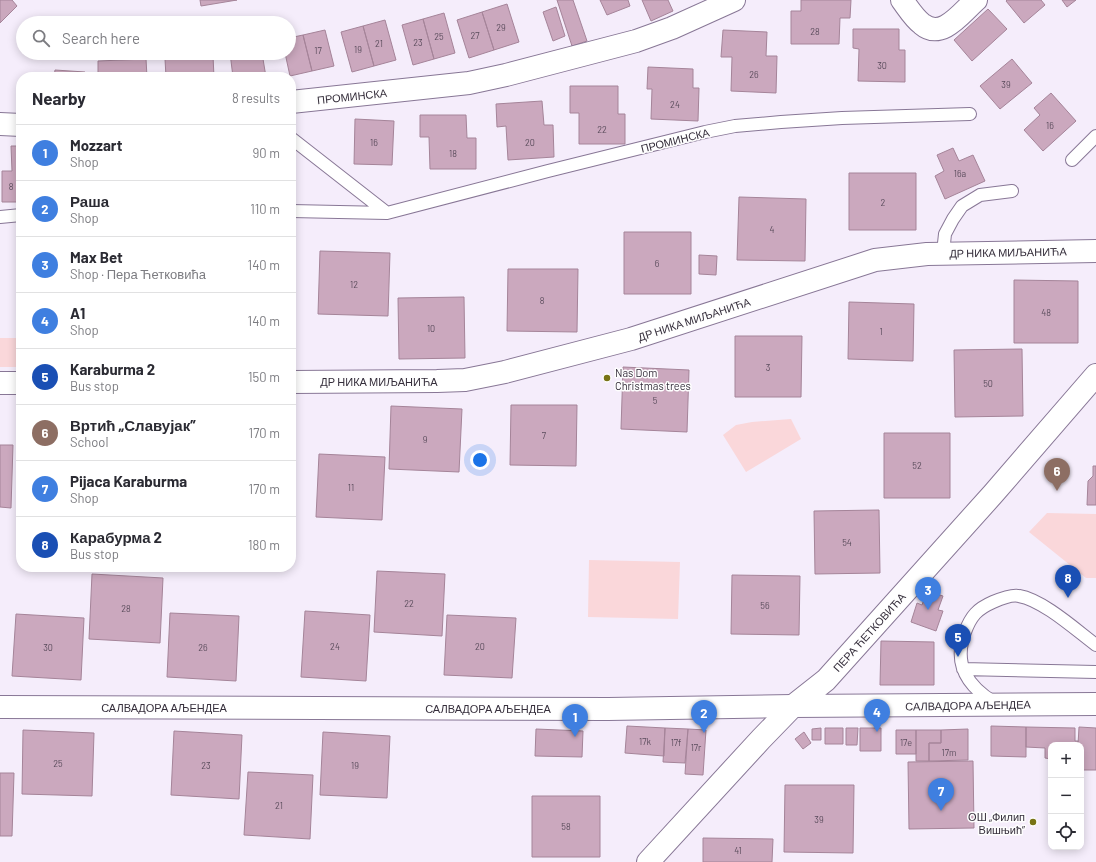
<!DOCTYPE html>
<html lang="en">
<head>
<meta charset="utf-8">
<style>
	body { margin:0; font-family:Barlow,sans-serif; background:#f7f7f7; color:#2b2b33 }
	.controls { position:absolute; right:12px; bottom:12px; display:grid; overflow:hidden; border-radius:8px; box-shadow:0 2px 10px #0003 }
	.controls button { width:36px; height:36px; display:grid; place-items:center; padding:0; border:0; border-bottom:1px solid #e1e1e2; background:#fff; color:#2b2b33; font:20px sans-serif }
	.you { position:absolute; left:480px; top:460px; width:14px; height:14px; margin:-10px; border:3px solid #fff; border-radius:50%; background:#1a73e8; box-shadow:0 0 0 6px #1a73e833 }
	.badge { display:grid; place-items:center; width:26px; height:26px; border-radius:50%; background:#d93025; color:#fff; font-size:13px; font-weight:700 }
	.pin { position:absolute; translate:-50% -33px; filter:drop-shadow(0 1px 2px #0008) }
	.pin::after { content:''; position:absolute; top:21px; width:14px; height:12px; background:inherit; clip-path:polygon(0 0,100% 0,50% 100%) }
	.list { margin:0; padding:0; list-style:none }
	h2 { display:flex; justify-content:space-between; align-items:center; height:52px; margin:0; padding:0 16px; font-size:17px }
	h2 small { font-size:13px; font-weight:400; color:#7c7c81 }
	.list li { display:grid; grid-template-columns:26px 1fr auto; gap:12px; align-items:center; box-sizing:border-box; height:56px; padding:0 16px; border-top:1px solid #e1e1e2 }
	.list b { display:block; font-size:15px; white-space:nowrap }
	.list p { margin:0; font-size:13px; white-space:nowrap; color:#7c7c81 }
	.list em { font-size:13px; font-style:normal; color:#7c7c81 }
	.icon { flex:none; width:22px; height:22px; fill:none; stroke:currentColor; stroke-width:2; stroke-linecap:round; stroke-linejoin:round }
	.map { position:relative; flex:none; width:1096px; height:862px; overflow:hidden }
	.search { position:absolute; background:#fff; box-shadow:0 2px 10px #0003; left:16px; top:16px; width:280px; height:44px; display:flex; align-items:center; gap:10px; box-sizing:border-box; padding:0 14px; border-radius:22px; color:#7c7c81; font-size:15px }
	.panel { position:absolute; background:#fff; box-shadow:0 2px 10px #0003; left:16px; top:72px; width:280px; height:500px; border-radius:16px }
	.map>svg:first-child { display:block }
	.green { fill:#fad7da }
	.building { fill:#cba8be; stroke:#a58499 }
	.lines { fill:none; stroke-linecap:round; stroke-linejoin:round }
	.service-casing { stroke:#887796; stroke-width:14 }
	.minor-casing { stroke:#887796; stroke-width:24 }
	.tertiary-casing { stroke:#887796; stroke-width:24 }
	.service { stroke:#fff; stroke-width:12 }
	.minor { stroke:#fff; stroke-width:22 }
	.tertiary { stroke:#fff; stroke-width:22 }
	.poi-dot { fill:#787315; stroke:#fefefe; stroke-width:1.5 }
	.labels { text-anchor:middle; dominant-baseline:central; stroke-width:3; stroke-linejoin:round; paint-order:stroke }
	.number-label { font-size:9px; fill:#5a4c5c }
	.street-label { font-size:11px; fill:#352e3b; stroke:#fefefe }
	.poi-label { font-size:11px; fill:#352e3b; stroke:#fefefe; text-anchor:start }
</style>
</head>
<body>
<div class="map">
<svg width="1096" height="862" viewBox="0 0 1096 862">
	<rect width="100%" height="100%" fill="#f5edfb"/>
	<path class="green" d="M0,338H21V367H0Z
		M791,419L801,439L746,472L723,435L736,425L752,422Z
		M1047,513L1096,514V578H1086L1029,532Z
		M589,560L680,562L678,619L588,617Z"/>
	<path class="building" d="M0,0H12L17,6L0,23Z
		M200,0H237L201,6Z
		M557,0H573L587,41L572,46Z
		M600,0H628L630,6L607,15Z
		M642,0H668L673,11L651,21Z
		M801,0H851L850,18H840L839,44H791V11H801Z
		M1007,0H1041L1045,5L1024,23L1006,1Z
		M1062,0H1076L1067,7Z
		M507,4L519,42L494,50L482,12Z
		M556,7L565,36L553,41L543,12Z
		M988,9L1007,29L972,61L954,40Z
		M482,12L494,50L469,58L457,20Z
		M444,13L455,53L434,59L423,19Z
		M423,19L434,59L413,65L402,25Z
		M385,20L396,60L374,66L363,26Z
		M363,26L374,66L352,72L341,32Z
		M853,29H899V50H905V82L858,81L859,49L853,48Z
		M325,30L334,66L312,71L303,35Z
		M723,30L767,32L766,56H777L776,93L731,91L732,57H721Z
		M303,35L312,71L290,76L285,53H289V38Z
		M230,53H262L266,77H233Z
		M213,56L214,77H166L165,59Z
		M146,59L147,77H98V61Z
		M1012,59L1032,83L1000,109L980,86Z
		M648,67L693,69V88H699L698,121L651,119L652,89H647Z
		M55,70L85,72V77H54Z
		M570,86H618V114H625V144H579V113H570Z
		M1051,93L1076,121L1043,151L1024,130L1040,115L1034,108Z
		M542,101L544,125H553L554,157L508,160L506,126L497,127L496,104Z
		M420,115H466L467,138H476V169H430L429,137H420Z
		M355,119L394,121L392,165L354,164Z
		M11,146H21V202H2V171H12Z
		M953,148L959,161L973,155L985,181L945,199L935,176L944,171L937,155Z
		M291,161H294L293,205H291Z
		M849,173H916V230H849Z
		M739,197L806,199L805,261L737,260Z
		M624,232H691V294H624Z
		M320,251L390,253L388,316L318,314Z
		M699,255L717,256L716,275L699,274Z
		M508,269H578L577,332L507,331Z
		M1014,280L1078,281V343H1014Z
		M464,297L465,358L399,359L398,298Z
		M849,302L914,304L913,361L848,359Z
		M735,336H802L801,397H735Z
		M1022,349L1023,416L955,417L954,350Z
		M623,367L689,370L687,432L621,429Z
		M511,405H577L576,466L510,465Z
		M391,406L462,409L459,472L389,469Z
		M884,433H950V498H884Z
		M0,445H13L11,508L0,507Z
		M319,454L385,457L382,520L316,517Z
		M1093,466H1096V505H1087L1088,481L1093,476Z
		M879,510L880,573L815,574L814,511Z
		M377,571L445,574L442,636L374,632Z
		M92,574L163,578L160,643L89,639Z
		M732,575L800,576L799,635L731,634Z
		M927,591L943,596L938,610L943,611L936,631L911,622L917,603L922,605Z
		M305,611L370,615L366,681L301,677Z
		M170,613L239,616L236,681L167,677Z
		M16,614L84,618L81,680L12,676Z
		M447,615L516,618L512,678L444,675Z
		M881,641L934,642V685H880Z
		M627,726L665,728L664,756L625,753Z
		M991,726L1026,727V757L991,756Z
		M1026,727L1075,728V741H1078V745H1051V759L1045,758V748L1026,747Z
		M1079,727L1096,728V770H1081V745H1078Z
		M665,728L688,729L685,763L663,762Z
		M821,728V740H812V729Z
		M825,728H843V744H825Z
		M846,728H858L857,745H846Z
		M860,728H881V751H860Z
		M536,729L583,731L582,757L535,756Z
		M688,729L706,730L703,775L685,774Z
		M968,729V760L929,761V743H941V730Z
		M23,730L94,733L92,796L22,794Z
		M896,730H916V754H896Z
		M916,730H941V743H929V761H916Z
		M174,731L242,735L239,799L171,795Z
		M323,732L390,736L387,798L320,795Z
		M804,732L811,743L803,749L795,739Z
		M973,761L974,828L909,829L908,762Z
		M248,772L313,775L310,839L244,835Z
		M0,773H14L12,836H0Z
		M785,785H854L853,853L784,852Z
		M532,796H600V857H532Z
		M703,838L773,839L772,862H703Z"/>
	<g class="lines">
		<g class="service-casing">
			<path id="service" d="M291,138L387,213
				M1072,160L1096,136
				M291,211L387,213L548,171L705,132L735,126L781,122L842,118L970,114
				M0,217L21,215
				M943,253L945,234L953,219L962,206L980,195L1012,191
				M963,669L1096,672
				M995,703C967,686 953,664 965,632C971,616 977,609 993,602C1000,599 1012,594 1019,596C1043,600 1076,630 1096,645"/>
		</g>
		<g class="minor-casing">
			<path id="minor" d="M902,0C908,8 914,18 922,24C942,41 962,12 976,0
				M291,102L469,83L506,75L636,41L672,28L734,0
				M0,124L21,125
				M291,382L437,381L465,380L505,372L631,339L875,260L927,254L1096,251
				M0,383H21
				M0,707L608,709L793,706"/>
		</g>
		<g class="tertiary-casing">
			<path id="tertiary" d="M793,706L1096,704
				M648,862L761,739L793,706L826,680L993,494L1096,375"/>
		</g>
		<use href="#service" class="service"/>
		<use href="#minor" class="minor"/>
		<use href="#tertiary" class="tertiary"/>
	</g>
	<g class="poi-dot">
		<circle cx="607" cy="378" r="4"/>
		<circle cx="1033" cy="822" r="4"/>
	</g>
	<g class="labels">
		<g class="number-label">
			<text x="501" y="27">29</text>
			<text x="815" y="31">28</text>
			<text x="475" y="35">27</text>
			<text x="439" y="36">25</text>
			<text x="418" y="42">23</text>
			<text x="379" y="43">21</text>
			<text x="358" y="49">19</text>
			<text x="318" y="50">17</text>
			<text x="882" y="65">30</text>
			<text x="754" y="74">26</text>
			<text x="1006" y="84">39</text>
			<text x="675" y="104">24</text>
			<text x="1050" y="125">16</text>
			<text x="602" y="129">22</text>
			<text x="374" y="142">16</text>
			<text x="530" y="142">20</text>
			<text x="453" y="153">18</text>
			<text x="960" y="173">16a</text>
			<text x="11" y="186">8</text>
			<text x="883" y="202">2</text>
			<text x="772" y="229">4</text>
			<text x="657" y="263">6</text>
			<text x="354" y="284">12</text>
			<text x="542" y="300">8</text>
			<text x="1046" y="312">48</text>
			<text x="431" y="328">10</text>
			<text x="881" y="331">1</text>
			<text x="768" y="367">3</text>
			<text x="988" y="383">50</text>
			<text x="655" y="400">5</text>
			<text x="544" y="435">7</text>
			<text x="425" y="439">9</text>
			<text x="917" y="465">52</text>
			<text x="351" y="487">11</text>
			<text x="847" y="542">54</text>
			<text x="409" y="603">22</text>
			<text x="765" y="605">56</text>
			<text x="126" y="608">28</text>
			<text x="335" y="646">24</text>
			<text x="480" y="646">20</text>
			<text x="48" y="647">30</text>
			<text x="203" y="647">26</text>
			<text x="645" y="741">17k</text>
			<text x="676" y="742">17f</text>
			<text x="906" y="742">17e</text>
			<text x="696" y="747">17r</text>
			<text x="949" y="752">17m</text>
			<text x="58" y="763">25</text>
			<text x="206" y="765">23</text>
			<text x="355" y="765">19</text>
			<text x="279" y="805">21</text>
			<text x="819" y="819">39</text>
			<text x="566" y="826">58</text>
			<text x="738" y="850">41</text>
		</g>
		<g class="street-label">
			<text transform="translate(352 96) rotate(-6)">ПРОМИНСКА</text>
			<text transform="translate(675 140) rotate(-14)">ПРОМИНСКА</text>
			<text transform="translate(1008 252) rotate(-1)">ДР НИКА МИЉАНИЋА</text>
			<text transform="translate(694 319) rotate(-18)">ДР НИКА МИЉАНИЋА</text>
			<text x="379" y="381">ДР НИКА МИЉАНИЋА</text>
			<text transform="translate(869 632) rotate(-48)">ПЕРА ЋЕТКОВИЋА</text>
			<text transform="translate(968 705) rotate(-1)">САЛВАДОРА АЉЕНДЕА</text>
			<text x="164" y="707">САЛВАДОРА АЉЕНДЕА</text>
			<text x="488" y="708">САЛВАДОРА АЉЕНДЕА</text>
		</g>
		<g class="poi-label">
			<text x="615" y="372">Nas Dom<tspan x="615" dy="13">Christmas trees</tspan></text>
			<text x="1025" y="816" text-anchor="end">ОШ „Филип<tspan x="1025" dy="13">Вишњић”</tspan></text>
		</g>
	</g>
</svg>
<div class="controls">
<button>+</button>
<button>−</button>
<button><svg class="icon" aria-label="locate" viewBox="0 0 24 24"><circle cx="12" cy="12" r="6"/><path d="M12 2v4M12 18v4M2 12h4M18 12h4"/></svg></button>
</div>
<div class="you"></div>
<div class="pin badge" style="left:575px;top:737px;background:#3f7fe0">1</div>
<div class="pin badge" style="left:704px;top:733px;background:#3f7fe0">2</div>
<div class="pin badge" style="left:928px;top:610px;background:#3f7fe0">3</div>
<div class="pin badge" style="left:877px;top:732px;background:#3f7fe0">4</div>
<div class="pin badge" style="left:958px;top:657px;background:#1a4fb4">5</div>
<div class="pin badge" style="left:1057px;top:491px;background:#8d6e63">6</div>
<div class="pin badge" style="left:941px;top:811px;background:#3f7fe0">7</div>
<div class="pin badge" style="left:1068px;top:598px;background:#1a4fb4">8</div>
<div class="search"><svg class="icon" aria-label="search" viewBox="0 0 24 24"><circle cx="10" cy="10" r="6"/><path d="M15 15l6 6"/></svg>Search here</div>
<section class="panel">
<h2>Nearby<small>8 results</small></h2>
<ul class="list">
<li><span class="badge" style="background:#3f7fe0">1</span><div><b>Mozzart</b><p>Shop</p></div><em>90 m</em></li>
<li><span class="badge" style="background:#3f7fe0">2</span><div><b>Раша</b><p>Shop</p></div><em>110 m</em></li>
<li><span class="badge" style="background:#3f7fe0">3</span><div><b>Max Bet</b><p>Shop · Пера Ћетковића</p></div><em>140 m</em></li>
<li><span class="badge" style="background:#3f7fe0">4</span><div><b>A1</b><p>Shop</p></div><em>140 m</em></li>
<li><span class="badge" style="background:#1a4fb4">5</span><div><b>Karaburma 2</b><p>Bus stop</p></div><em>150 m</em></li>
<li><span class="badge" style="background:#8d6e63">6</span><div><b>Вртић „Славујак”</b><p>School</p></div><em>170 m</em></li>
<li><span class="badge" style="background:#3f7fe0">7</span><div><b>Pijaca Karaburma</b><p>Shop</p></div><em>170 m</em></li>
<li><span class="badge" style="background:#1a4fb4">8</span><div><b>Карабурма 2</b><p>Bus stop</p></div><em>180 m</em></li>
</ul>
</section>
</div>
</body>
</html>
